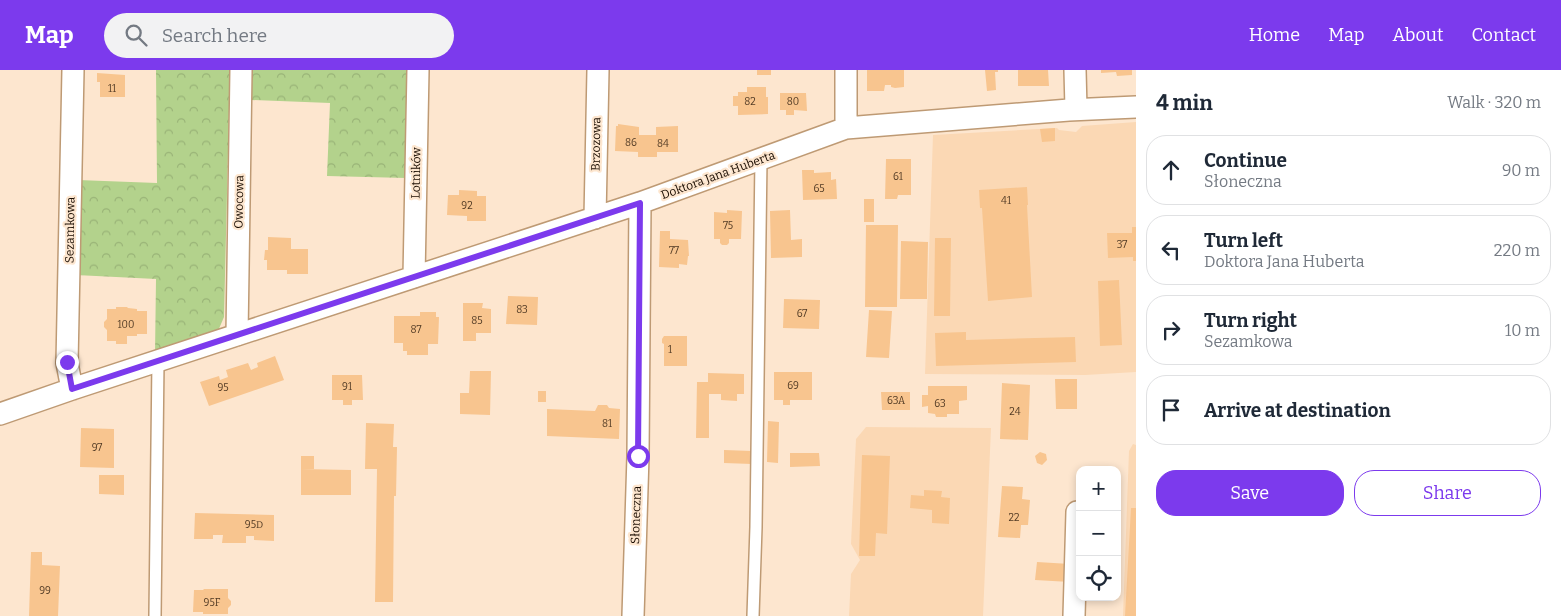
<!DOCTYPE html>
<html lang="en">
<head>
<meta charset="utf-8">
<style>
	body { margin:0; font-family:Bitter,serif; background:#f2f2f3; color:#1f2937 }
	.controls { position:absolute; right:15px; bottom:15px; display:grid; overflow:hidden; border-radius:10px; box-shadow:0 2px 8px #0003 }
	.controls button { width:45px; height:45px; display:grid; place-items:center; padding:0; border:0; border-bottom:1px solid #e0e1e3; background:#fff; color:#1f2937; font:25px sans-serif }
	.stop { position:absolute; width:15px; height:15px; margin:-11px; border:4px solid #7c3aed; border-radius:50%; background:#fff }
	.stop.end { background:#7c3aed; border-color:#fff; box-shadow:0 1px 5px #0008 }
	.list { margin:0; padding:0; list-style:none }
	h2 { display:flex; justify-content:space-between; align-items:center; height:65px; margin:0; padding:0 20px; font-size:21px }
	h2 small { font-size:16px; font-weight:400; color:#747a83 }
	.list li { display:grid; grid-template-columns:32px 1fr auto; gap:15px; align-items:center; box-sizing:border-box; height:70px; margin:0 10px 10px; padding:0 10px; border:1px solid #e0e1e3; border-radius:20px }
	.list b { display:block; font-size:19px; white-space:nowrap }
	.list p { margin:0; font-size:16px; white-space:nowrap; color:#747a83 }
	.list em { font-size:16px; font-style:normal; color:#747a83 }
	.actions { display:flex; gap:10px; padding:15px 20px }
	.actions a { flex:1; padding:11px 0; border:1px solid #7c3aed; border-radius:20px; text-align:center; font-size:18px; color:#7c3aed }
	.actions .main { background:#7c3aed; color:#fff }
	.icon { flex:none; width:28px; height:28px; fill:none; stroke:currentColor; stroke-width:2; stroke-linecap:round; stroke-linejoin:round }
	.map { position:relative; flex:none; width:1136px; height:546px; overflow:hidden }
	header { display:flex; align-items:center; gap:30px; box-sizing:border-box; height:70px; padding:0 25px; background:#7c3aed; color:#fff }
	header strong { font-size:24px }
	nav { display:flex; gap:28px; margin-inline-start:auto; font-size:18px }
	.search { width:350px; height:45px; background:#f2f2f3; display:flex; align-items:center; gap:12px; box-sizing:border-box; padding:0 18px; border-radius:28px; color:#747a83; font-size:19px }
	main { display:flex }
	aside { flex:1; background:#fff }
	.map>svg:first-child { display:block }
	.built { fill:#fbd8b4 }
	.forest { fill:url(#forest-crowns) }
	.building { fill:#f8c58f }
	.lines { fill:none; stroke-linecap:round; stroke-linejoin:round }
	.service-casing { stroke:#be9a74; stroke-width:14 }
	.minor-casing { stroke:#be9a74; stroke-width:24 }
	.service { stroke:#fff; stroke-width:11 }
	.minor { stroke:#fff; stroke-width:21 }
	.route { stroke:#7c3aed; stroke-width:6 }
	.labels { text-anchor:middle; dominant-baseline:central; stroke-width:4.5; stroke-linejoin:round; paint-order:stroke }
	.number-label { font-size:10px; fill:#513a24 }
	.street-label { font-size:12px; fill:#190c01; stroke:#fde6cf }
</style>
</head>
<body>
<header>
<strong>Map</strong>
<div class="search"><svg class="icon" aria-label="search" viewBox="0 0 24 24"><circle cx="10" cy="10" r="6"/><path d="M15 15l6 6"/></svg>Search here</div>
<nav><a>Home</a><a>Map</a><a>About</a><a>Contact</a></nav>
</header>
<main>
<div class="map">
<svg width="1136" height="546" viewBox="0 0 1136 546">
	<defs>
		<pattern id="forest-crowns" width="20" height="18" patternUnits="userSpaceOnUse" patternTransform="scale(1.25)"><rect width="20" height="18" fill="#b3d28c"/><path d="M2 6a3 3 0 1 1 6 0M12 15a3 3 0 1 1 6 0" fill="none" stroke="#99b377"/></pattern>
	</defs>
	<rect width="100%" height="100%" fill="#fde6cf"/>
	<path class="built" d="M1136,52V302L1085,305L925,304L933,65L1057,58L1059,60L1076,62L1082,56Z
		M866,357L991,358L983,546H849L851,504L860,490L851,474L856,369Z
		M1133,374L1136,375V546H1123L1129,381Z"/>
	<path class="forest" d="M156,0H230L224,247L218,261L155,284L156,209L76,205L78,110L157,113Z
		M252,0H409L406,108L327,106L330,33L251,30Z"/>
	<path class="building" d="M757,0H771V5H757Z
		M867,0H904V17L895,18L891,17V15H885L884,21H867Z
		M985,0H998V2H995L996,20L987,21Z
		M1018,0H1048L1049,16H1018Z
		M1101,0H1132V5L1117,6L1116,2L1101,3Z
		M97,3L125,5V27H100V12H97Z
		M747,17H766V27H768V44L738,45V36H733V26H738V22H747Z
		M780,23H806L807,41L794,40V45H786V40H780Z
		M618,54L639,57V65H656V57L678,56V82H657V87H638V82L615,81L616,56H618Z
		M1055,58V71L1042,72L1040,59Z
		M886,89H911V125H898L897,129H885Z
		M802,100H814V103L831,102V110L836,109L837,129L803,130Z
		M1027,117L1028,135H1027L1032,227L988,231L982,138H980L979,120Z
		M459,120L477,121V126H486V151H467V146L447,145L448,125H459Z
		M864,129H874V152H864Z
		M727,140L742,141L741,169H729V173L727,175H722L720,173V169H714V142L727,143Z
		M790,140L791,170L802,169V187L771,188L770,141Z
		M866,155H898L897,237H865Z
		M1132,157H1136V191H1133V187L1108,188L1107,163H1132Z
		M660,161H670V169L688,170L689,186H688L687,195L679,194V198L659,197Z
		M268,167L291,168V179H308V204H287V200H267V190H264L265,180H268Z
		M935,168H951L950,246H934Z
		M901,171L928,172L927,229H900Z
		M1119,210L1122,275L1100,276L1098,211Z
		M508,226L538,227L537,255L506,254Z
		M784,229L820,230L819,259L783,258Z
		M463,233H483L482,238L491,239V263H476V271H463Z
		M116,237H127L128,238L137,239V241H147V264H137V266H127V274H116V271H107V260L104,257V252L107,249V239H116Z
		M869,240L892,241L889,288L866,287Z
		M420,242H436V247H439L438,274H428V285H407V281H403V273H394V246H420Z
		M966,262V270L1075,267L1076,292L936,296L935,263Z
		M664,266H687V296H664V274L662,273V269Z
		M275,286L284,310L209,336L200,312L219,306L220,310L228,307L226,300L248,293L251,300L258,297L257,293Z
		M470,301H491L490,345L460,344V323H469Z
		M774,302H812V330H790V335H783V330H774Z
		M708,303L744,304V324H737V331L721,330V324H709V368H696L697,312H708Z
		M332,305H362L363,330H352V335H343V330H332Z
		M1055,309H1077V339H1056Z
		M1002,313L1030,315L1028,370L1000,369Z
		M928,316H967V330L959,331V344H947V347H936L935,344L928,343V336L922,337V325H928Z
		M538,321H546V332H538Z
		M881,322H910V340H882Z
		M598,335H607L609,338L620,339L619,369L547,366V339L595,341Z
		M768,351L779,352L778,393L767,392Z
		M366,353L394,354L393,377H397L396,426H394L393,532H375L377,399H365Z
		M81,358L114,359V398L80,397Z
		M724,380L752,381V394L724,393Z
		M1040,382L1046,384L1047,390L1042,395L1037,393L1035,386Z
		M790,383H819L820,396L790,397Z
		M862,385L890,386L887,464L876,463L875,486H859Z
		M301,386H314V399H301Z
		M301,399L351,400V425H301Z
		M99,405H124V425L99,424Z
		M1002,416L1023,417L1022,429L1030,430L1028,455H1021L1020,468L998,467Z
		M924,420L942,421L941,427L950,428L949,454L932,453V440L910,438L911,425L924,426Z
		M1131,438H1136V546H1125Z
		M195,443L274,445V471L254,470V466H246V473H222L223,465H213V469H194Z
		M31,482H42V495L60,496L58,546H29Z
		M1037,492L1070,494V512L1035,510Z
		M203,519H228V528L231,531V535L228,538V544H203V542H193L194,520H204Z"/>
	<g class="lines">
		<g class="service-casing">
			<path id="service" d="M155,546L158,291
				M753,546L756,457L761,89"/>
		</g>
		<g class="minor-casing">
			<path id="minor" d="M846,0V58
				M1075,0L1076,39
				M595,148L598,0
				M414,207L418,0
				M237,265L241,0
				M72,319L67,293L73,0
				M0,344L72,319L640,133L846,58L1069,40L1136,37
				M633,546L638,386L640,133
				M1074,546L1077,442"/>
		</g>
		<use href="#service" class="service"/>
		<use href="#minor" class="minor"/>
	</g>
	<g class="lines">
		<path class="route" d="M67,292L72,319L640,133L638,386"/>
	</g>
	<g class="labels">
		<g class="number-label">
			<text x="112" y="19">11</text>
			<text x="750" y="32">82</text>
			<text x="793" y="32">80</text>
			<text x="631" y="73">86</text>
			<text x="663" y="74">84</text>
			<text x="898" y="107">61</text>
			<text x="819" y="119">65</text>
			<text x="1006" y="131">41</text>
			<text x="467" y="136">92</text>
			<text x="728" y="156">75</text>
			<text x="1122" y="175">37</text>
			<text x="674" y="181">77</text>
			<text x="522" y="240">83</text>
			<text x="802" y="244">67</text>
			<text x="477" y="251">85</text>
			<text x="126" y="255">100</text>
			<text x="416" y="260">87</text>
			<text x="670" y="280">1</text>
			<text x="793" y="316">69</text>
			<text x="347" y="317">91</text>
			<text x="223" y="318">95</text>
			<text x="896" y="331">63A</text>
			<text x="940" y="334">63</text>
			<text x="1015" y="342">24</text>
			<text x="607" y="354">81</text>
			<text x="97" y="378">97</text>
			<text x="1014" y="448">22</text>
			<text x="254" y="455">95D</text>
			<text x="45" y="521">99</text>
			<text x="212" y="533">95F</text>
		</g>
		<g class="street-label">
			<text transform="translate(596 74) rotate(-89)">Brzozowa</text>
			<text transform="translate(416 103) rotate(-89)">Lotników</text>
			<text transform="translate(718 105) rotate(-20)">Doktora Jana Huberta</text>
			<text transform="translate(239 132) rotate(-89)">Owocowa</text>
			<text transform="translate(70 160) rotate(-89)">Sezamkowa</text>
			<text transform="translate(636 445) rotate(-88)">Słoneczna</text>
		</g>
	</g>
</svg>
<div class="controls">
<button>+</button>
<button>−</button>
<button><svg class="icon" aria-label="locate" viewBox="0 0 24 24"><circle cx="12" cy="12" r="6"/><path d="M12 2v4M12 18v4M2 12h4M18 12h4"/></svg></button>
</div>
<div class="stop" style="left:638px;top:386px"></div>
<div class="stop end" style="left:67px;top:292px"></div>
</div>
<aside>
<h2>4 min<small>Walk · 320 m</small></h2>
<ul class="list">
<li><svg class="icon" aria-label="ahead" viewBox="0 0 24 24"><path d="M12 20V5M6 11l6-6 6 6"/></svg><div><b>Continue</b><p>Słoneczna</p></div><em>90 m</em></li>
<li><svg class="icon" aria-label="left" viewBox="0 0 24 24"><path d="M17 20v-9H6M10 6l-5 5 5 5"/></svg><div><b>Turn left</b><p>Doktora Jana Huberta</p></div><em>220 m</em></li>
<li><svg class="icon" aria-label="right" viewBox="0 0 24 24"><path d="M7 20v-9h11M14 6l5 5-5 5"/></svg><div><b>Turn right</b><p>Sezamkowa</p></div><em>10 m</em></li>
<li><svg class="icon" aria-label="arrive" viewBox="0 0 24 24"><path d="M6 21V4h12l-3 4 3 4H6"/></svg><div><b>Arrive at destination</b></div></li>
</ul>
<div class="actions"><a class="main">Save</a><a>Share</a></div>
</aside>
</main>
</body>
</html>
